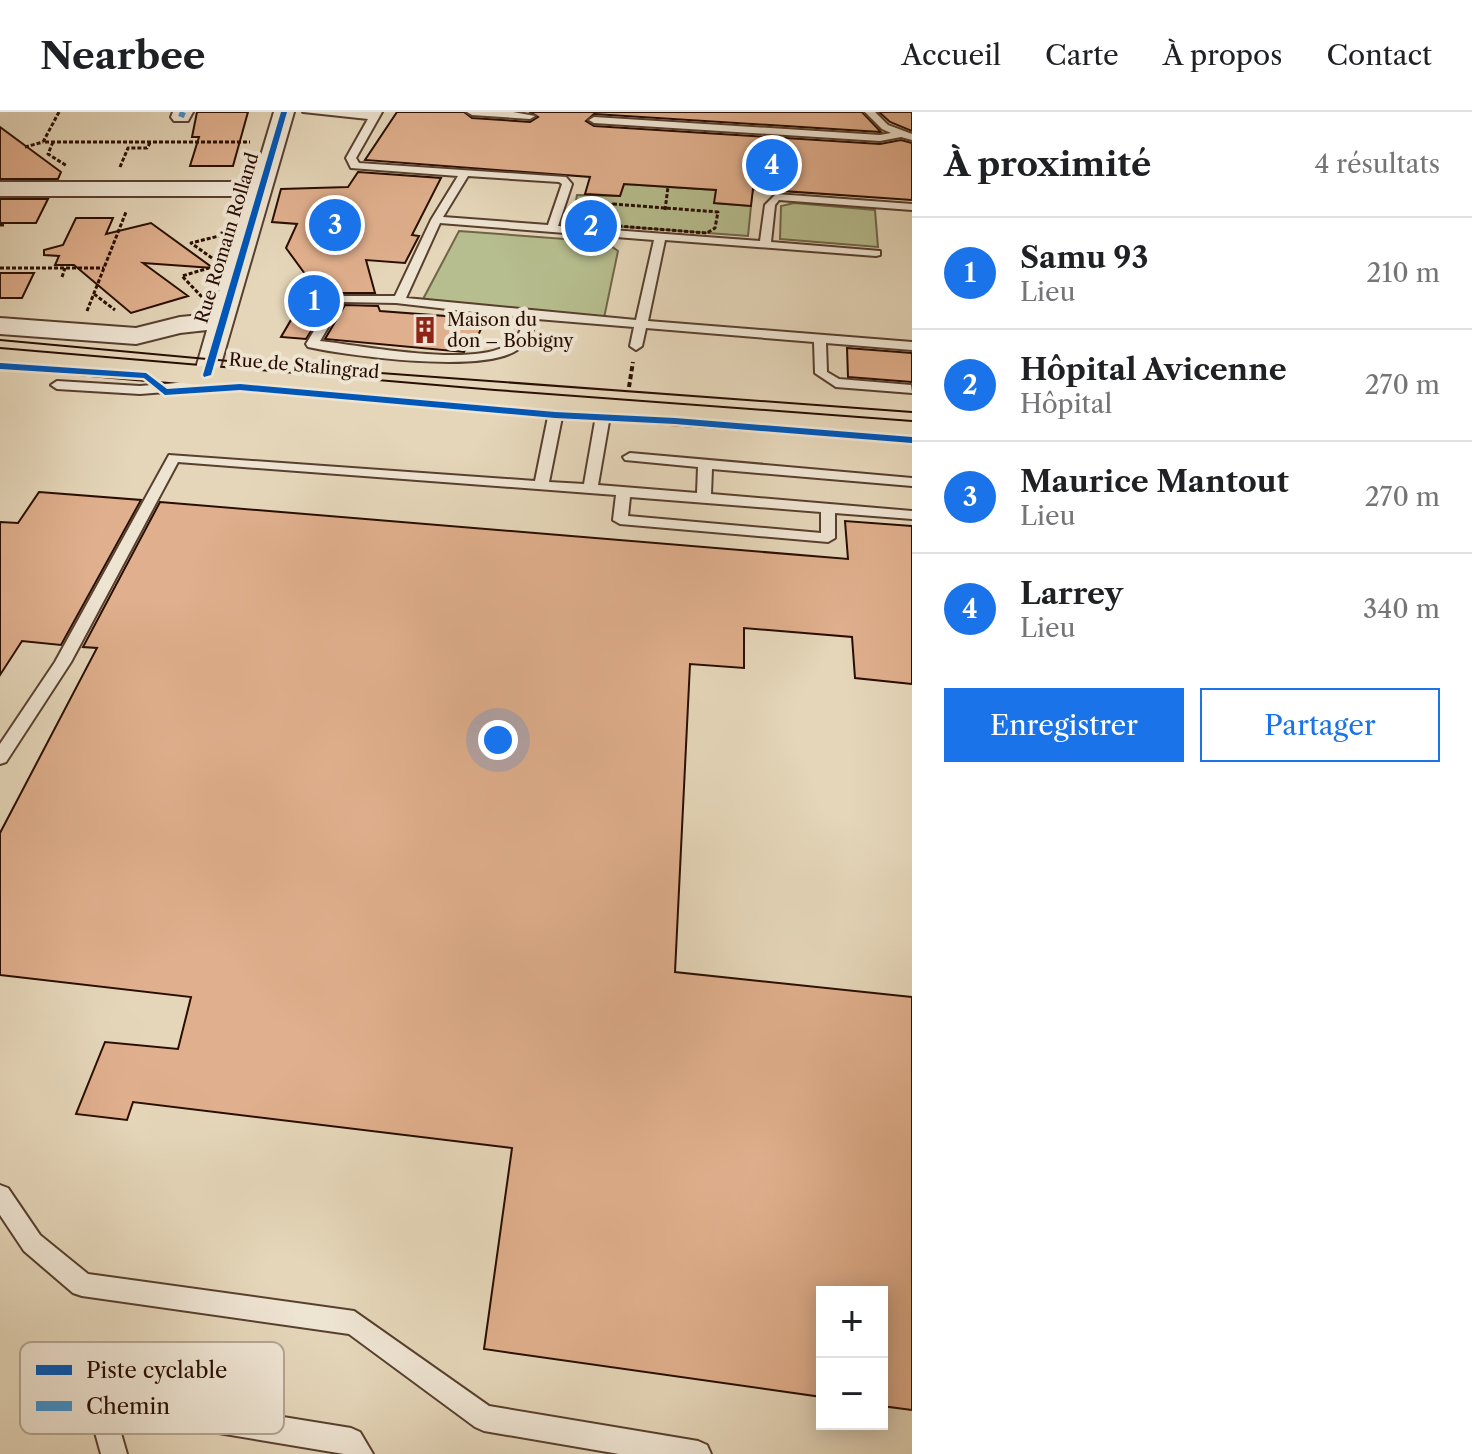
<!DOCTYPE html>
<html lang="fr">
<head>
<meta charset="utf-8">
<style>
	body { margin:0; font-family:"Libre Caslon Text",serif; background:#f6f6f6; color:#202124 }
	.controls { position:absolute; right:24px; bottom:24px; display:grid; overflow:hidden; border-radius:0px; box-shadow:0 4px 20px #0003 }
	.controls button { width:72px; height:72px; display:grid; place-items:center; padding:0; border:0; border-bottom:2px solid #e0e0e0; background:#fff; color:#202124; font:40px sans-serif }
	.you { position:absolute; left:498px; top:628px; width:28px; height:28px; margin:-20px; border:6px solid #fff; border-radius:50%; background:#1a73e8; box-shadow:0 0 0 12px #1a73e833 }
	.badge { display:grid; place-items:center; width:52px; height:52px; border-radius:50%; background:#1a73e8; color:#fff; font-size:26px; font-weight:700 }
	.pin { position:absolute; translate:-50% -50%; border:4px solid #fff; box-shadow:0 2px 8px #0006 }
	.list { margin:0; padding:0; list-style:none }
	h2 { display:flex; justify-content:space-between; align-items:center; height:104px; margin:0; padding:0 32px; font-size:34px }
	h2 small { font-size:26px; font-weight:400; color:#757577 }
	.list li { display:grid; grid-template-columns:52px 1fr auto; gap:24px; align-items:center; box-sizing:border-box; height:112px; padding:0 32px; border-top:2px solid #e0e0e0 }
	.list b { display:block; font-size:30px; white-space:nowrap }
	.list p { margin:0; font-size:26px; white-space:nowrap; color:#757577 }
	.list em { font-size:26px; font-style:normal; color:#757577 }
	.actions { display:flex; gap:16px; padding:24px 32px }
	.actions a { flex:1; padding:18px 0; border:2px solid #1a73e8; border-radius:0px; text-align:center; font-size:28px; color:#1a73e8 }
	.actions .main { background:#1a73e8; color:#fff }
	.map { position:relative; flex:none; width:912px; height:1342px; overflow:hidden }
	header { display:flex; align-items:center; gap:48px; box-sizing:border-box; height:112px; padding:0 40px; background:#fff; border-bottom:2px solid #e0e0e0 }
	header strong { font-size:38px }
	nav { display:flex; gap:44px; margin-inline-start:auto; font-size:28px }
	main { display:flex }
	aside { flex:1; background:#fff }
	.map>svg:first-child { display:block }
	.green { fill:#b6bd8e; stroke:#706547; stroke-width:2 }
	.building { fill:#e0af8d; stroke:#290d00; stroke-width:2 }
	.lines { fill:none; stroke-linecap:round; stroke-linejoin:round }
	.lane-casing { stroke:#583f2e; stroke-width:4 }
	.street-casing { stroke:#583f2e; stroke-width:4 }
	.primary-casing { stroke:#290d00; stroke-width:4 }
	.path-far1 { stroke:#290d00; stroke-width:3; stroke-dasharray:4 2; stroke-linecap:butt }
	.path { stroke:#290d00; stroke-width:4; stroke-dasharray:5 3; stroke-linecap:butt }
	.lane { fill:#eee4d2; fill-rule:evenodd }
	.street { fill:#eee4d2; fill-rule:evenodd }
	.primary { fill:#e5d6b9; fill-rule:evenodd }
	.tram { stroke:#290d00; stroke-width:2 }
	.quiet { stroke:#3c92d0; stroke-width:6; stroke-dasharray:12 6; stroke-linecap:butt }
	.cycleway-casing { stroke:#eee4d2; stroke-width:5 }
	.cycleway { fill:#0057b8; fill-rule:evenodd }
	.labels { text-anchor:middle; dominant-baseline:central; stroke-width:8; stroke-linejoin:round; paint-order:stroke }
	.far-street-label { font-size:18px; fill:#290d00; stroke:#eee4d2 }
	.far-poi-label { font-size:18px; fill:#290d00; stroke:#eee4d2; text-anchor:start }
	.key { fill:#eee4d2; stroke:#b3a493; stroke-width:2 }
	.key-label { font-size:22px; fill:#290d00 }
</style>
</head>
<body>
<header>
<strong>Nearbee</strong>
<nav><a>Accueil</a><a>Carte</a><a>À propos</a><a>Contact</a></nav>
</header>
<main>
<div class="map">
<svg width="912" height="1342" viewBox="0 0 912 1342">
	<rect width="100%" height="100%" fill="#e5d6b9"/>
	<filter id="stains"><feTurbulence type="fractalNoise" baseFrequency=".0025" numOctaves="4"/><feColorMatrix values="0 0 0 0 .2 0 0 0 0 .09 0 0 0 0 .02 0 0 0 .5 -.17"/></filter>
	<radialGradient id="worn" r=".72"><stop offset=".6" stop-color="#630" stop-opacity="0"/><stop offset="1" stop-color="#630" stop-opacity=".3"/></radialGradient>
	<path class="green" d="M624,72L716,78L715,91L751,94L748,124L572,111L577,83L620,84Z
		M794,91L875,98L878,135L780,127L781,94Z
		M459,119L605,130L618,139L604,206L421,191Z"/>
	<path class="building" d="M197,0H248L233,54H190L199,25H192Z
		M397,0H464L472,6L530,10L538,5L530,0H862L881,20L594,2L586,9L594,14L880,32L901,28L912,31V88L753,77L751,94L714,91L716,78L624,72L620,84L585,82L590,65L365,48Z
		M879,0H912V19L890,10Z
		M0,15L61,60L58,67H0Z
		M358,60L441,66L412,123L419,124L405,151L366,148L375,181H335L306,227L281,225L315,167L302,166L305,162L286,136L297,112L272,110L281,77L348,75Z
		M0,87H48L36,111H0Z
		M76,106H113L106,122L151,111L213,156L143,151L188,184L131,201L74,153H55L59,144L44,143V138L63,133Z
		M0,161H34L22,186H0Z
		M345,193L378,194L380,199L485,207L473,236H466L464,240L325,227Z
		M847,236L912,241V270L848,265Z
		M39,380L141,388L61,533L22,529L0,563V410L18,411Z
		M160,390L848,447L845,409L912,414V572L855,566L852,525L744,516V556L690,552L675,860L912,885V1298L882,1294V1180H822V1285L484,1237L512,1036L133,990L127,1008L76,1002L105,930L178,937L191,885L0,863V721L97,536L83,535Z"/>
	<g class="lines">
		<g class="lane-casing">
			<path id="lane" d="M303,0H382L356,46L359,51L566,65L572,72L558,114L760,129L765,93L776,82L912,92V98L779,88L775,93L771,130L880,139V143L876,144L665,128L648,209L912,230V238L826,231L827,260L839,267L911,273L912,281L836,275L815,261L814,230L646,216L642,234L636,238L630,234L634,215L537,207C533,219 528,231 517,238C482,262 350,244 308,235L306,232L335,184H395L431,108L458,64L351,56L346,46L368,7ZM468,64L559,70L562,72L548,113L443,105ZM440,111L654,128L636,208L406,186ZM343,190L396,191L525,206C521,218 517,230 504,235C464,254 365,234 320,229Z
				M467,0H513L535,4L530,7L472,3Z
				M865,0H875L888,13L912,22V28L901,25L880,29L594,11L589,8L594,5L880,23L891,21L882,17Z
				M207,259L213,263L211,266L191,278L140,282L57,277L51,273L57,269L140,274L188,270Z
				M557,291L564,295L549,370L584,372L597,298L604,294L611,298L598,373L697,381L698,355L625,348L623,345L630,341L912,366V374L712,357L711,382L912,399V407L835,401V426L828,430L620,412L613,408L616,383L178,350L71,550L6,650L0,652V632L55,550L169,343L535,369L550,295ZM630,385L821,400V421L628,404Z
				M0,1073L8,1076L40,1123L88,1162L354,1199L489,1294L698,1329L707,1333L711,1342H619L484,1319L475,1315L349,1222L82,1184L73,1181L24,1139L0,1103Z
				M99,1275L351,1316L360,1320L373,1342H344L116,1304L127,1342H101L86,1288L90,1279Z"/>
		</g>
		<g class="street-casing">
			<path id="street" d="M173,0H193L188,9H174L171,5Z
				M274,0H294L216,269H198L194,263L207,218L180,221L136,232L0,222V206L136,216L180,205L212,202L249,84H0V70H253Z"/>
		</g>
		<g class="primary-casing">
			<path id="primary" d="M0,237L495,279L912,310V330L495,299L0,255Z"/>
		</g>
		<path class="path-far1" d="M59,0L43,30H250
			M53,30L48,42L67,54
			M25,35L43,30
			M120,55L128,36H147L150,31
			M613,92L718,100L715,116L707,121L618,114L613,111L609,100Z
			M665,98L668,75
			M0,113H5
			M212,146L191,131L219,124
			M0,156H104
			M62,165L65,156
			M94,182L115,198
			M202,185L182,164L209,156
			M87,199L126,100"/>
		<path class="path" d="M629,275L633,250"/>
		<use href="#lane" class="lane"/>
		<use href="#street" class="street"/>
		<use href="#primary" class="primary"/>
		<path class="tram" d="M0,228L271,253L912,300"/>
		<path class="quiet" d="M181,5L183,0"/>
		<g class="cycleway-casing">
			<path id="cycleway" d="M281,0H287L211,263L204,265L203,263Z
				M0,251L146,261L167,277L240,272L555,300L675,306L912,325V331L675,312L555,306L240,278L165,283L144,266L0,257Z"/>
		</g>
		<use href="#cycleway" class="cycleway"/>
	</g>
	<defs>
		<g id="building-bare" transform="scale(2.16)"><path d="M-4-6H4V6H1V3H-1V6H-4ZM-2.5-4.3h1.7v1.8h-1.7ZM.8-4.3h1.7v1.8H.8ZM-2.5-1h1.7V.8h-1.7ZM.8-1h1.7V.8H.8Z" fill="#8f2418" stroke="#eee4d2" stroke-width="2.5" paint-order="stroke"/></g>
	</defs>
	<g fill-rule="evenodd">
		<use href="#building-bare" x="425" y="218"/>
	</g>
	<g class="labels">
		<g class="far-street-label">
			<text transform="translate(227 126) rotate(-73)">Rue Romain Rolland</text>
			<text transform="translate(304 254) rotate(5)">Rue de Stalingrad</text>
		</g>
		<g class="far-poi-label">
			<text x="447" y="208">Maison du<tspan x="447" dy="21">don – Bobigny</tspan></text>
		</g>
	</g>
	<rect x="20" y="1230" width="264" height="92" rx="12" class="key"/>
	<rect x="36" y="1253" width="36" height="10" fill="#0057b8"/>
	<rect x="36" y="1289" width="36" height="10" fill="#3c92d0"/>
	<g class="key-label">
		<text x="86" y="1266">Piste cyclable</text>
		<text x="86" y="1302">Chemin</text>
	</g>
	<rect width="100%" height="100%" filter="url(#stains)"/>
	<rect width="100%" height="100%" fill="url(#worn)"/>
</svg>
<div class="controls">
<button>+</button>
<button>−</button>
</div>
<div class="you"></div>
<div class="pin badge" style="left:314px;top:189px">1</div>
<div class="pin badge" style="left:591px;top:114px">2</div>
<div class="pin badge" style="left:335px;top:113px">3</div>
<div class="pin badge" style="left:772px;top:53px">4</div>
</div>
<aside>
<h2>À proximité<small>4 résultats</small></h2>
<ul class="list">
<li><span class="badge">1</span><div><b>Samu 93</b><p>Lieu</p></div><em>210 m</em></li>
<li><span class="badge">2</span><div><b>Hôpital Avicenne</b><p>Hôpital</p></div><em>270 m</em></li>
<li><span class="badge">3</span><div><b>Maurice Mantout</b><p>Lieu</p></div><em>270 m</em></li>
<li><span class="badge">4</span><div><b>Larrey</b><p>Lieu</p></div><em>340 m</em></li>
</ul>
<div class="actions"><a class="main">Enregistrer</a><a>Partager</a></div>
</aside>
</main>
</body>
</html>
